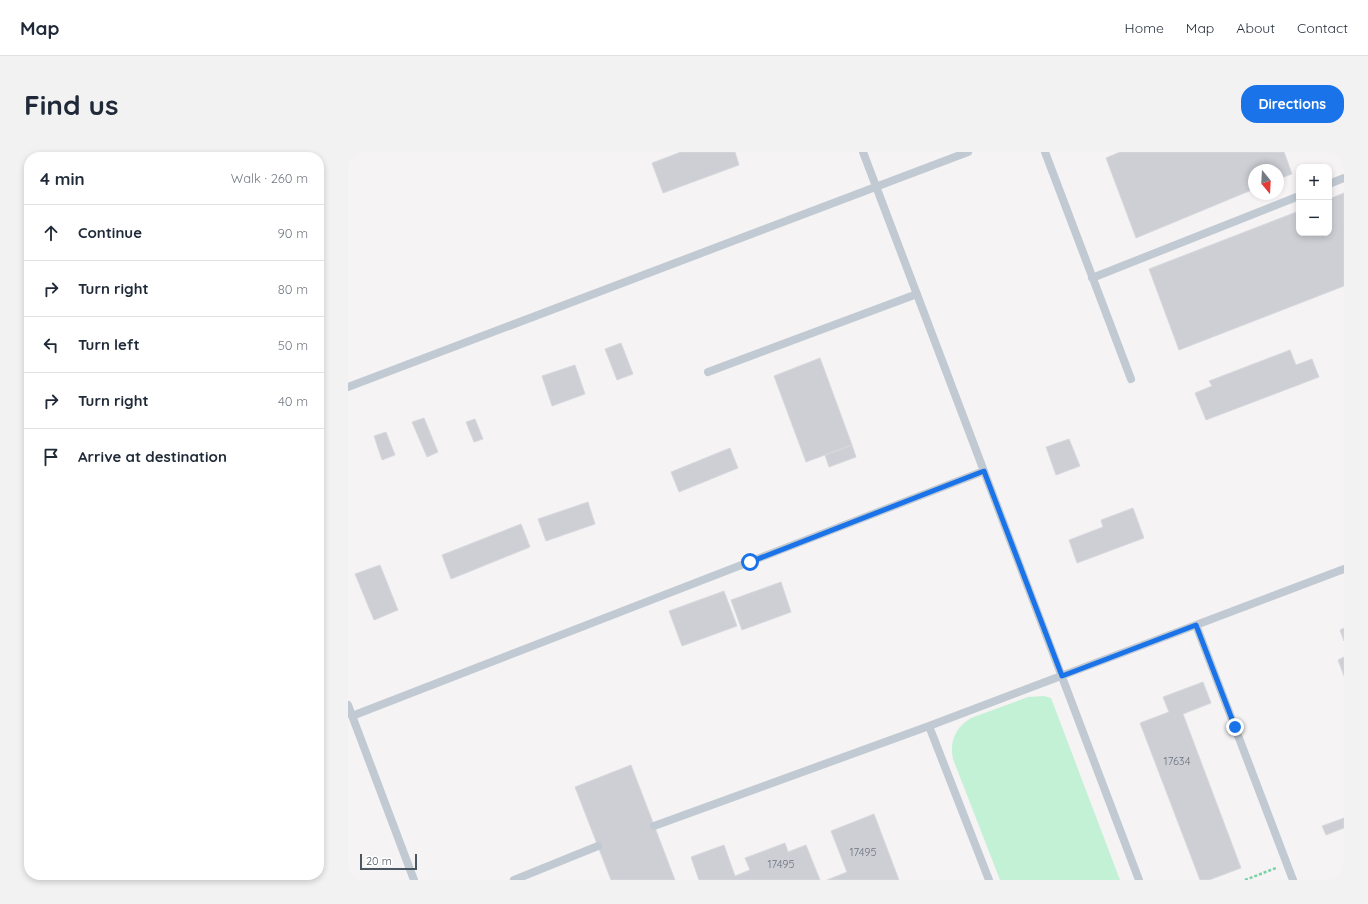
<!DOCTYPE html>
<html lang="en">
<head>
<meta charset="utf-8">
<style>
	body { margin:0; font-family:Quicksand,sans-serif; background:#f2f2f3; color:#1f2937 }
	.controls { position:absolute; right:12px; top:12px; display:grid; overflow:hidden; border-radius:8px; box-shadow:0 2px 6px #0003 }
	.controls button { width:36px; height:36px; display:grid; place-items:center; padding:0; border:0; border-bottom:1px solid #e0e1e3; background:#fff; color:#1f2937; font:20px sans-serif }
	.compass { position:absolute; left:900px; top:12px; width:36px; height:36px; border-radius:50%; background:#fff; box-shadow:0 2px 6px #0003; rotate:162deg }
	.scale { position:absolute; left:12px; bottom:10px; width:57px; box-sizing:border-box; padding-left:4px; border:2px solid #4a5661; border-top:0; font-size:11px; line-height:14px; white-space:nowrap; color:#4a5661; -webkit-text-stroke:3px #fff; paint-order:stroke }
	.stop { position:absolute; width:12px; height:12px; margin:-9px; border:3px solid #1a73e8; border-radius:50%; background:#fff }
	.stop.end { background:#1a73e8; border-color:#fff; box-shadow:0 1px 4px #0008 }
	.list { margin:0; padding:0; list-style:none }
	h2 { display:flex; justify-content:space-between; align-items:center; height:52px; margin:0; padding:0 16px; font-size:17px }
	h2 small { font-size:13px; font-weight:400; color:#747a83 }
	.list li { display:grid; grid-template-columns:26px 1fr auto; gap:12px; align-items:center; box-sizing:border-box; height:56px; padding:0 16px; border-top:1px solid #e0e1e3 }
	.list b { display:block; font-size:15px; white-space:nowrap }
	.list em { font-size:13px; font-style:normal; color:#747a83 }
	.icon { flex:none; width:22px; height:22px; fill:none; stroke:currentColor; stroke-width:2; stroke-linecap:round; stroke-linejoin:round }
	.map { position:relative; flex:none; width:996px; height:728px; overflow:hidden; border-radius:16px }
	header { display:flex; align-items:center; gap:24px; box-sizing:border-box; height:56px; padding:0 20px; background:#fff; border-bottom:1px solid #e0e1e3 }
	header strong { font-size:19px }
	nav { display:flex; gap:22px; margin-inline-start:auto; font-size:14px }
	.intro { display:flex; align-items:center; justify-content:space-between; box-sizing:border-box; height:96px; padding:0 24px }
	h1 { margin:0; font-size:28px }
	.button { padding:10px 18px; border-radius:16px; background:#1a73e8; color:#fff; font-size:14px; font-weight:700 }
	main { display:flex; gap:24px; padding:0 24px }
	aside { flex:1; background:#fff; border-radius:16px; box-shadow:0 2px 6px #0003 }
	.map>svg:first-child { display:block }
	.green { fill:#c3f1d5 }
	.building { fill:#cdcfd5; stroke:#d7d9de }
	.lines { fill:none; stroke-linecap:round; stroke-linejoin:round }
	.path { stroke:#7ad0a6; stroke-width:2.5; stroke-dasharray:3 2; stroke-linecap:butt }
	.lane { stroke:#c1cad2; stroke-width:8 }
	.route { stroke:#1a73e8; stroke-width:5 }
	.labels { text-anchor:middle; dominant-baseline:central; stroke-width:3; stroke-linejoin:round; paint-order:stroke }
	.number-label { font-size:11px; fill:#6b747e }
</style>
</head>
<body>
<header>
<strong>Map</strong>
<nav><a>Home</a><a>Map</a><a>About</a><a>Contact</a></nav>
</header>
<div class="intro"><h1>Find us</h1><a class="button">Directions</a></div>
<main>
<aside>
<h2>4 min<small>Walk · 260 m</small></h2>
<ul class="list">
<li><svg class="icon" aria-label="ahead" viewBox="0 0 24 24"><path d="M12 20V5M6 11l6-6 6 6"/></svg><div><b>Continue</b></div><em>90 m</em></li>
<li><svg class="icon" aria-label="right" viewBox="0 0 24 24"><path d="M7 20v-9h11M14 6l5 5-5 5"/></svg><div><b>Turn right</b></div><em>80 m</em></li>
<li><svg class="icon" aria-label="left" viewBox="0 0 24 24"><path d="M17 20v-9H6M10 6l-5 5 5 5"/></svg><div><b>Turn left</b></div><em>50 m</em></li>
<li><svg class="icon" aria-label="right" viewBox="0 0 24 24"><path d="M7 20v-9h11M14 6l5 5-5 5"/></svg><div><b>Turn right</b></div><em>40 m</em></li>
<li><svg class="icon" aria-label="arrive" viewBox="0 0 24 24"><path d="M6 21V4h12l-3 4 3 4H6"/></svg><div><b>Arrive at destination</b></div></li>
</ul>
</aside>
<div class="map">
<svg width="996" height="728" viewBox="0 0 996 728">
	<rect width="100%" height="100%" fill="#f5f3f3"/>
	<path class="green" d="M696,544L703,546L772,728H652L605,607C601,589 608,575 623,566L680,545Z"/>
	<path class="building" d="M333,0H387L391,13L315,41L304,11Z
		M772,0H936L944,22L930,27V18H906V37L788,86L758,6Z
		M996,41V134L831,198L801,117L951,59V81H981V47Z
		M273,191L285,222L269,228L257,197Z
		M942,198L948,213L964,207L971,225L858,268L847,241L864,234L861,229Z
		M472,206L504,293L458,310L426,224Z
		M227,213L237,242L204,254L194,224Z
		M76,266L90,300L79,305L64,270Z
		M127,267L135,287L126,290L118,270Z
		M38,280L47,303L34,308L26,284Z
		M721,287L732,314L708,323L698,295Z
		M504,293L508,305L481,315L477,303Z
		M382,296L390,316L331,340L323,320Z
		M240,350L247,372L198,389L190,367Z
		M785,356L796,386L729,411L721,388L755,375L753,368Z
		M173,372L182,395L103,427L94,403Z
		M32,413L50,458L26,468L7,422Z
		M433,430L443,460L394,478L383,448Z
		M376,439L389,474L334,494L321,459Z
		M996,476V489L992,478Z
		M996,505V524L990,508Z
		M855,530L863,551L835,562L893,716L861,728H852L792,571L821,560L815,545Z
		M283,613L327,728H263L227,635Z
		M526,662L551,728H479L499,720L483,679Z
		M996,666V676L978,683L974,674Z
		M437,691L440,700L458,693L472,728H351L343,705L376,693L387,724L402,718L397,706Z"/>
	<g class="lines">
		<path class="path" d="M897,728L928,716"/>
		<path class="lane" d="M515,0L791,728
			M697,0L783,227
			M981,32L996,26
			M744,126L951,44
			M360,220L569,142
			M0,235L620,0
			M848,473L945,728
			M0,553L66,728
			M4,564L636,319
			M581,574L641,728
			M306,674L581,574L996,417
			M166,728L250,694"/>
	</g>
	<g class="lines">
		<path class="route" d="M402,410L636,319L714,524L848,473L887,575"/>
	</g>
	<g class="labels">
		<g class="number-label">
			<text x="829" y="609">17634</text>
			<text x="515" y="700">17495</text>
			<text x="433" y="712">17495</text>
		</g>
	</g>
</svg>
<div class="controls">
<button>+</button>
<button>−</button>
</div>
<svg class="compass" viewBox="-18 -18 36 36"><path d="M0-13l5 13h-10z" fill="#e53935"/><path d="M0 13l5-13h-10z" fill="#747a83"/></svg>
<div class="scale">20 m</div>
<div class="stop" style="left:402px;top:410px"></div>
<div class="stop end" style="left:887px;top:575px"></div>
</div>
</main>
</body>
</html>
